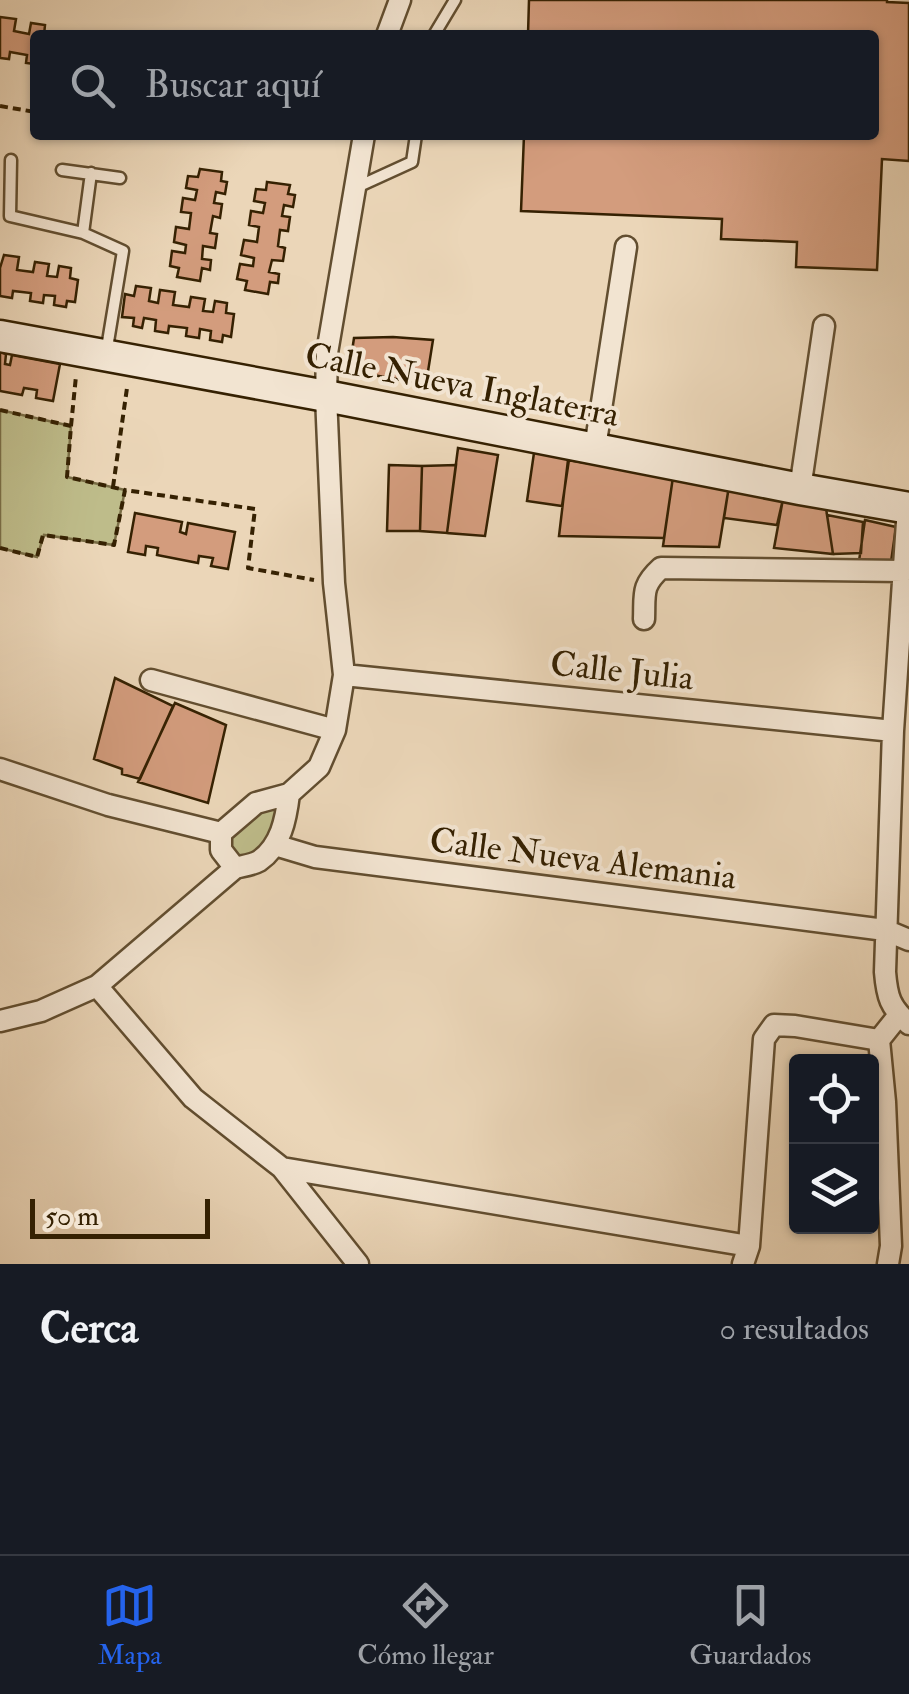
<!DOCTYPE html>
<html lang="es">
<head>
<meta charset="utf-8">
<style>
	body { margin:0; font-family:"IM FELL Double Pica",serif; background:#20242c; color:#f1f3f6 }
	.controls { position:absolute; right:30px; bottom:30px; display:grid; overflow:hidden; border-radius:10px; box-shadow:0 2px 8px #0004 }
	.controls button { width:90px; height:90px; display:grid; place-items:center; padding:0; border:0; border-bottom:2px solid #363941; background:#171b24; color:#f1f3f6; font:50px sans-serif }
	.scale { position:absolute; left:30px; bottom:25px; width:180px; box-sizing:border-box; padding-left:10px; border:5px solid #352102; border-top:0; font-size:28px; line-height:35px; white-space:nowrap; color:#352102; -webkit-text-stroke:8px #f2e4d1; paint-order:stroke }
	.list { margin:0; padding:0; list-style:none }
	h2 { display:flex; justify-content:space-between; align-items:center; height:130px; margin:0; padding:0 40px; font-size:42px }
	h2 small { font-size:32px; font-weight:400; color:#9ea1a6 }
	.icon { flex:none; width:55px; height:55px; fill:none; stroke:currentColor; stroke-width:2; stroke-linecap:round; stroke-linejoin:round }
	.map { position:relative; flex:none; width:909px; height:1264px; overflow:hidden }
	.search { position:absolute; background:#171b24; box-shadow:0 2px 8px #0004; left:30px; right:30px; top:30px; height:110px; display:flex; align-items:center; gap:25px; box-sizing:border-box; padding:0 35px; border-radius:10px; color:#9ea1a6; font-size:38px }
	.sheet { height:290px; background:#171b24 }
	nav { display:flex; justify-content:space-around; align-items:center; box-sizing:border-box; height:140px; border-top:2px solid #363941; background:#171b24; font-size:28px; color:#9ea1a6 }
	nav a { display:grid; justify-items:center; gap:5px }
	nav .on { color:#2563eb }
	.map>svg:first-child { display:block }
	.green { fill:#bebc8a; stroke:#7a6e46; stroke-width:2.5 }
	.building { fill:#d39c7d; stroke:#352102; stroke-width:2.5 }
	.lines { fill:none; stroke-linecap:round; stroke-linejoin:round }
	.service-casing { stroke:#624e30; stroke-width:15 }
	.minor-casing { stroke:#624e30; stroke-width:25 }
	.secondary-casing { stroke:#352102; stroke-width:35 }
	.path { stroke:#352102; stroke-width:4; stroke-dasharray:8 5; stroke-linecap:butt }
	.service { stroke:#f2e4d1; stroke-width:10 }
	.minor { stroke:#f2e4d1; stroke-width:20 }
	.secondary { stroke:#f2e4d1; stroke-width:30 }
	.labels { text-anchor:middle; dominant-baseline:central; stroke-width:8; stroke-linejoin:round; paint-order:stroke }
	.street-label { font-size:35px; fill:#352102; stroke:#f2e4d1 }
</style>
</head>
<body>
<div class="map">
<svg width="909" height="1264" viewBox="0 0 909 1264">
	<rect width="100%" height="100%" fill="#ebd6b8"/>
	<filter id="stains"><feTurbulence type="fractalNoise" baseFrequency=".002" numOctaves="4"/><feColorMatrix values="0 0 0 0 .2 0 0 0 0 .09 0 0 0 0 .02 0 0 0 .5 -.17"/></filter>
	<radialGradient id="worn" r=".72"><stop offset=".6" stop-color="#630" stop-opacity="0"/><stop offset="1" stop-color="#630" stop-opacity=".3"/></radialGradient>
	<path class="green" d="M0,410L71,426L67,477L125,490L114,545L44,535L37,557L0,548Z
		M284,802L273,843L237,864L228,850L231,833L258,810Z"/>
	<path class="building" d="M529,0H887V2L909,3V161L882,159L877,270L796,267L797,242L721,239L722,219L521,211L524,135H874V35H528Z
		M0,17L16,19L14,31L29,34L31,23L45,25L44,35H35V64L26,63L27,55L10,52L9,59L0,58Z
		M200,169L222,172L221,181L227,182L225,194L216,192L214,203L222,204L220,218L213,216L210,233L217,234L215,248L203,246L202,259L211,260L210,270L202,268L200,281L177,277L179,268L170,266L172,251L185,253L186,245L174,242L176,227L189,229L191,213L181,212L183,198L195,200L197,190L186,188L188,176L198,177Z
		M267,182L290,185L288,194L295,195L293,207L284,205L282,216L290,217L288,231L280,230L278,246L285,248L283,261L272,260L269,272L279,274L278,283L270,282L268,294L245,290L247,281L237,279L240,264L253,266L254,258L241,255L244,240L257,242L259,227L249,225L251,211L263,213L265,203L254,201L256,189L266,190Z
		M4,255L19,257L17,270L33,272L35,262L49,264L47,276L57,277L59,266L71,268L70,278L78,280L75,302L67,301L66,307L54,305L55,296L44,295L43,303L30,301L31,293L13,291L12,298L0,296V268Z
		M136,286L151,288L149,301L158,303L160,290L175,292L173,305L189,307L191,297L205,299L203,311L213,312L215,301L227,303L226,313L234,314L231,337L223,335L222,342L210,340L211,331L200,329L199,338L186,336L187,328L169,326L168,333L155,331L156,320L144,318L142,328L133,326L134,318L122,317L125,294L134,296Z
		M393,337L433,340L426,384L349,371L354,338Z
		M0,352L6,354L5,364L10,365L12,355L60,364L53,401L36,398L37,390L24,388L22,395L0,391Z
		M535,446L570,453L562,506L527,501Z
		M458,448L498,455L485,536L447,533Z
		M568,460L673,477L664,538L559,536Z
		M389,465L422,466L420,531H387Z
		M456,465L447,533L420,531L422,466Z
		M673,477L729,486L719,547L663,546Z
		M729,486L783,499L777,525L724,518Z
		M783,499L826,508L833,554L774,548Z
		M135,513L182,522L180,532L186,534L188,523L235,532L228,569L211,566L213,558L199,556L198,563L157,555L158,548L146,546L145,555L128,552Z
		M827,515L863,522L861,553L833,554Z
		M865,520L896,527L891,562L859,561Z
		M115,678L173,706L140,779L122,774V769L94,759Z
		M175,703L226,725L208,803L138,782Z"/>
	<g class="lines">
		<g class="service-casing">
			<path id="service" d="M434,35L455,0
				M11,160L10,216L83,233L123,251L106,354
				M62,170L120,178
				M355,188L412,162L416,135
				M83,233L91,173"/>
		</g>
		<g class="minor-casing">
			<path id="minor" d="M387,35L400,0
				M595,448L626,247
				M800,489L824,326
				M908,507L893,731L885,972C887,997 890,1007 909,1024
				M644,619C645,594 641,586 661,568L903,571
				M344,675L893,731
				M151,680L335,730
				M0,769L108,805L221,833
				M275,845L315,857L885,930L909,940
				M235,868L221,850V833L256,803L289,794L319,767L335,730L344,675L334,583L326,396L327,353L364,135
				M97,986L193,1098L282,1168L358,1264
				M0,1021L41,1011L97,986L235,868C242,866 252,865 259,861C281,846 286,819 289,794
				M282,1168L749,1246
				M743,1264L749,1246L764,1039L774,1025L795,1026L879,1040
				M888,1264L891,1246L885,1102L879,1040L899,1015"/>
		</g>
		<g class="secondary-casing">
			<path id="secondary" d="M0,336L326,396L800,489L909,508"/>
		</g>
		<path class="path" d="M0,106L35,112
			M0,410L71,426L67,477L125,490
			M71,426L76,376
			M113,487L127,388
			M0,548L37,557L43,535L114,545L125,490L255,509L248,568L314,580"/>
		<use href="#service" class="service"/>
		<use href="#minor" class="minor"/>
		<use href="#secondary" class="secondary"/>
	</g>
	<g class="labels">
		<g class="street-label">
			<text transform="translate(462 385) rotate(11)">Calle Nueva Inglaterra</text>
			<text transform="translate(622 671) rotate(6)">Calle Julia</text>
			<text transform="translate(583 859) rotate(7)">Calle Nueva Alemania</text>
		</g>
	</g>
	<rect width="100%" height="100%" filter="url(#stains)"/>
	<rect width="100%" height="100%" fill="url(#worn)"/>
</svg>
<div class="controls">
<button><svg class="icon" aria-label="locate" viewBox="0 0 24 24"><circle cx="12" cy="12" r="6"/><path d="M12 2v4M12 18v4M2 12h4M18 12h4"/></svg></button>
<button><svg class="icon" aria-label="layers" viewBox="0 0 24 24"><path d="M12 4l9 5-9 5-9-5zM3 14l9 5 9-5"/></svg></button>
</div>
<div class="scale">50 m</div>
<div class="search"><svg class="icon" aria-label="search" viewBox="0 0 24 24"><circle cx="10" cy="10" r="6"/><path d="M15 15l6 6"/></svg>Buscar aquí</div>
</div>
<section class="sheet">
<h2>Cerca<small>0 resultados</small></h2>
<ul class="list">
</ul>
</section>
<nav>
<a class="on"><svg class="icon" aria-label="map" viewBox="0 0 24 24"><path d="M3 6l6-2 6 2 6-2v14l-6 2-6-2-6 2zM9 4v14M15 6v14"/></svg>Mapa</a>
<a><svg class="icon" aria-label="directions" viewBox="0 0 24 24"><path d="M12 3l9 9-9 9-9-9zM9 14v-3h6M13 9l2 2-2 2"/></svg>Cómo llegar</a>
<a><svg class="icon" aria-label="saved" viewBox="0 0 24 24"><path d="M7 4h10v16l-5-4-5 4z"/></svg>Guardados</a>
</nav>
</body>
</html>
